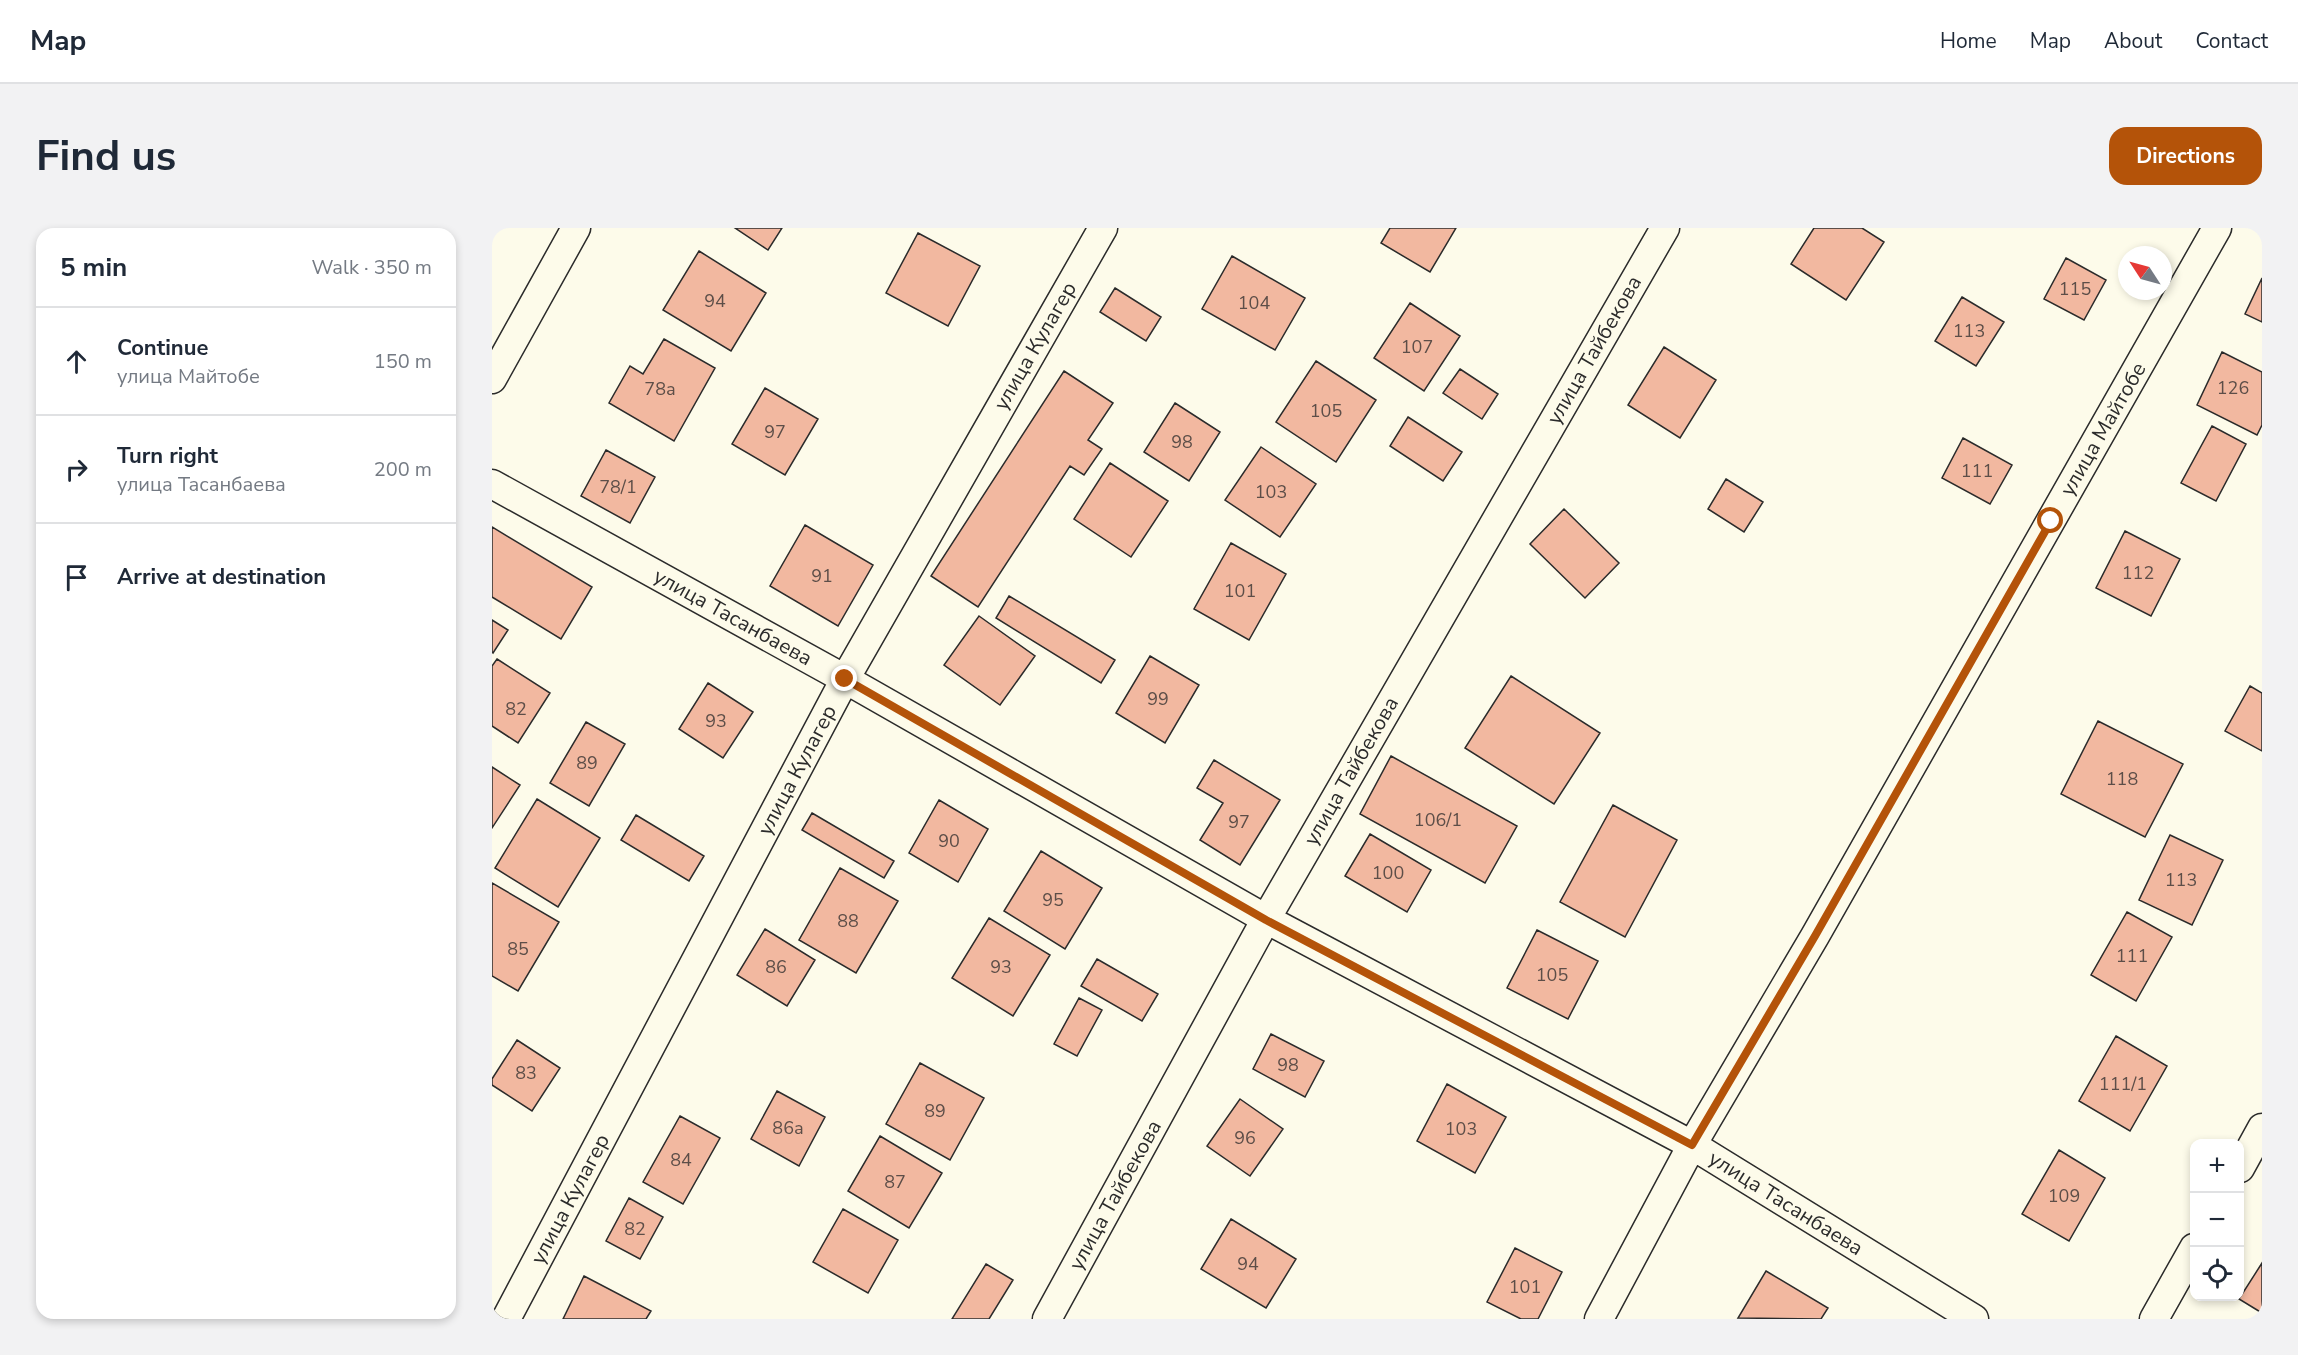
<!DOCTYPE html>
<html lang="en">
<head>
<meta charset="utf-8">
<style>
	body { margin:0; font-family:"Nunito Sans",sans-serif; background:#f2f2f3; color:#1f2937 }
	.controls { position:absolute; right:18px; bottom:18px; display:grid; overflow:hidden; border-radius:12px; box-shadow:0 3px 9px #0003 }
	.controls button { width:54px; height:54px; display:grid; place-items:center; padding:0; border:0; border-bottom:2px solid #e0e1e3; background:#fff; color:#1f2937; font:30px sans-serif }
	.compass { position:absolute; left:1626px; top:18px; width:54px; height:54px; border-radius:50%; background:#fff; box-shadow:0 3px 9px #0003; rotate:306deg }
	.stop { position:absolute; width:18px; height:18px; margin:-14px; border:4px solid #b45309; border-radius:50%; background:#fff }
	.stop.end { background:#b45309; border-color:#fff; box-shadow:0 2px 6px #0008 }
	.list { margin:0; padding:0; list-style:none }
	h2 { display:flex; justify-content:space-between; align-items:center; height:78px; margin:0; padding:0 24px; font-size:26px }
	h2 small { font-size:20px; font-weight:400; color:#747a83 }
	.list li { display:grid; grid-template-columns:39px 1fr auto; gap:18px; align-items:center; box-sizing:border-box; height:108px; padding:0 24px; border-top:2px solid #e0e1e3 }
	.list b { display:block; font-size:22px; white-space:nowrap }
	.list p { margin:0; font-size:20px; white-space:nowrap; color:#747a83 }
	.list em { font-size:20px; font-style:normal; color:#747a83 }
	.icon { flex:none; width:33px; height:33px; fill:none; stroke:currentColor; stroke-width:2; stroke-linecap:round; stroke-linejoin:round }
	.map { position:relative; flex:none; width:1770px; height:1091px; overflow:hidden; border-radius:18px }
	header { display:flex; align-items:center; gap:36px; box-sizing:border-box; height:84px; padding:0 30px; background:#fff; border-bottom:2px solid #e0e1e3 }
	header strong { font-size:28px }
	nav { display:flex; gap:33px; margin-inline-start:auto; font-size:21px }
	.intro { display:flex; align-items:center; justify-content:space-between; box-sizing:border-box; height:144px; padding:0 36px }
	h1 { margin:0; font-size:42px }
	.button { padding:15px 27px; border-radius:18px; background:#b45309; color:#fff; font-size:21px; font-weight:700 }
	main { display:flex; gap:36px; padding:0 36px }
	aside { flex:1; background:#fff; border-radius:18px; box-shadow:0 3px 9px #0003 }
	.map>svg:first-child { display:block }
	.building { fill:#f2b8a0; stroke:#2b2b2b; stroke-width:1.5 }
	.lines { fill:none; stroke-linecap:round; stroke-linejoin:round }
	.street-casing { stroke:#2b2b2b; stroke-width:31 }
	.street { stroke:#fdfbea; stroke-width:28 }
	.route { stroke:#b45309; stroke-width:8 }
	.labels { text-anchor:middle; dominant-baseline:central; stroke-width:4.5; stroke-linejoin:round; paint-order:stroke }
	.number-label { font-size:18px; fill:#5d4e48 }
	.street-label { font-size:21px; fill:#2b2b2b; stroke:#fdfbea }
</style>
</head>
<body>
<header>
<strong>Map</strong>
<nav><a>Home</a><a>Map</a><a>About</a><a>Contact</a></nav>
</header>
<div class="intro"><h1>Find us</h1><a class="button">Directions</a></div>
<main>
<aside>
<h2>5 min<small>Walk · 350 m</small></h2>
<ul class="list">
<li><svg class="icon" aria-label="ahead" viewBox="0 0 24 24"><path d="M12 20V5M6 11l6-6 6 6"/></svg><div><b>Continue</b><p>улица Майтобе</p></div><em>150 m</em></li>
<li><svg class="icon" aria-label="right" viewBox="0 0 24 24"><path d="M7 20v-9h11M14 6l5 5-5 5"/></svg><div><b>Turn right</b><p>улица Тасанбаева</p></div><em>200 m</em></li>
<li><svg class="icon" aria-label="arrive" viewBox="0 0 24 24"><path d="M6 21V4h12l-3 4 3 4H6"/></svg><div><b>Arrive at destination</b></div></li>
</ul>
</aside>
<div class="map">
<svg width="1770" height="1091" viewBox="0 0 1770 1091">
	<rect width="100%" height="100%" fill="#fdfbea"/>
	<path class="building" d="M243,0H290L276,22Z
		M898,0H964L938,44L889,15Z
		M1322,0H1370L1392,14L1354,72L1299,36Z
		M426,5L488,38L456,98L394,65Z
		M207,23L274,65L239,123L171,82Z
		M740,28L813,70L783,122L710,81Z
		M1574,30L1614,52L1592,92L1552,71Z
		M1770,50V94L1753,86Z
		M623,60L669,89L654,113L608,84Z
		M1470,69L1512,94L1484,138L1443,113Z
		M918,75L968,108L932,163L882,130Z
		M172,111L223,140L182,213L117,175L138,138L151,146Z
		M1172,119L1224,152L1188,210L1136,177Z
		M1730,124L1770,144V197L1765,207L1705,177Z
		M824,133L884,172L844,234L784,194Z
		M968,141L1006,166L990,191L951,165Z
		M572,143L621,175L596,212L610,221L592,247L578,238L486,379L439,348Z
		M273,160L326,191L293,247L240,216Z
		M683,175L728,204L697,253L652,224Z
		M916,189L970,224L951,253L898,218Z
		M1720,198L1754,216L1724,273L1689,255Z
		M1471,210L1520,237L1498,276L1450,250Z
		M769,219L824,256L788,309L733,272Z
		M114,222L163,249L138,295L89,268Z
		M618,235L676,273L639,329L582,291Z
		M1234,251L1271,274L1252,304L1216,281Z
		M1072,281L1127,335L1093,370L1038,316Z
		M313,297L381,337L346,398L278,358Z
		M0,299L100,359L69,411L0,369Z
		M1633,303L1688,331L1659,388L1604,360Z
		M739,315L794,346L757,412L702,381Z
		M517,368L623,432L609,455L504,390Z
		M487,388L543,428L508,477L452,437Z
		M0,392L16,402L1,425L0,424Z
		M658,428L707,457L673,515L624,485Z
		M5,431L58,465L26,515L0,498V438Z
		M1019,448L1108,505L1062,576L973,520Z
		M216,455L261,484L231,530L187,501Z
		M1758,458L1770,465V523L1733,503Z
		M1606,493L1691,536L1653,609L1569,566Z
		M94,494L133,516L97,578L58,555Z
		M899,528L1025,598L993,655L868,586Z
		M722,532L788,572L748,637L708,612L731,575L705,560Z
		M0,539L28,557L0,600Z
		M45,571L108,610L66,679L3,640Z
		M447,572L496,601L466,654L417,625Z
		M1121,577L1185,612L1133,709L1068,674Z
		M320,585L402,633L392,650L310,602Z
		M144,587L212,628L197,653L129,612Z
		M878,606L939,642L915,684L853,648Z
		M1678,607L1731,632L1700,697L1647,672Z
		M549,623L610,660L573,721L512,683Z
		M348,640L406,673L364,745L307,712Z
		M0,655L67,694L26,763L0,748Z
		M1635,684L1680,709L1644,773L1599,747Z
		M497,690L558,727L521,788L460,750Z
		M273,701L323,732L295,778L245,747Z
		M1045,702L1106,733L1076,791L1015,760Z
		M605,731L666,766L650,793L589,758Z
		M587,770L610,782L585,828L562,816Z
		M779,806L832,833L813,869L761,841Z
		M1624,808L1675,838L1638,903L1587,873Z
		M25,812L68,840L40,883L0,857V851Z
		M428,835L492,870L458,932L394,896Z
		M955,856L1014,889L983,945L925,913Z
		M285,863L333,889L307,938L259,911Z
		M748,871L791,901L758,948L715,918Z
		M188,888L228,910L191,976L151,954Z
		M388,908L450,945L417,1000L356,963Z
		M1567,922L1613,950L1577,1013L1530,986Z
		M137,970L171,989L148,1031L114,1013Z
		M351,981L406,1012L376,1065L321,1034Z
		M739,991L804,1031L774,1080L709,1041Z
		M1023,1020L1070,1044L1046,1091H1029L995,1074Z
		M1770,1035V1085L1747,1071Z
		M494,1036L521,1052L497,1091H460Z
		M1274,1043L1336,1080L1329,1091L1246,1090Z
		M92,1048L159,1083L154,1091H71Z"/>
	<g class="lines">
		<g class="street-casing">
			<path id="street" d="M0,151L84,0
				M0,256L353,451L774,691L1200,917L1482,1091
				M1748,940L1770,900
				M14,1091L353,451L611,0
				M555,1091L774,691L1173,0
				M1107,1091L1200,917L1323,708L1725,0
				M1662,1091L1702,1020"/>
		</g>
		<use href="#street" class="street"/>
	</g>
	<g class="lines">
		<path class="route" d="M353,451L774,692L1200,917L1323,708L1559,293"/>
	</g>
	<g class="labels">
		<g class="number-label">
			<text x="1583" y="61">115</text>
			<text x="223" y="73">94</text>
			<text x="762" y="75">104</text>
			<text x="1477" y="103">113</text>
			<text x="925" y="119">107</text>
			<text x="1741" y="160">126</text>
			<text x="168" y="161">78а</text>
			<text x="834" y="183">105</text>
			<text x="283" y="204">97</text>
			<text x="690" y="214">98</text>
			<text x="1485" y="243">111</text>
			<text x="126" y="259">78/1</text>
			<text x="779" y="264">103</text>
			<text x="1646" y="345">112</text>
			<text x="330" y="348">91</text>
			<text x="748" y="363">101</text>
			<text x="666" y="471">99</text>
			<text x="24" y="481">82</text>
			<text x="224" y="493">93</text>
			<text x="95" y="535">89</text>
			<text x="1630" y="551">118</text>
			<text x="946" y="592">106/1</text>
			<text x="747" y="594">97</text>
			<text x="457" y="613">90</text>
			<text x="896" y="645">100</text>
			<text x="1689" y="652">113</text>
			<text x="561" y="672">95</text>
			<text x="356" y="693">88</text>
			<text x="26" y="721">85</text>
			<text x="1640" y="728">111</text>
			<text x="284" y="739">86</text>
			<text x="509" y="739">93</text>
			<text x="1060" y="747">105</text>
			<text x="796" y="837">98</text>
			<text x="34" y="845">83</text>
			<text x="1631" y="856">111/1</text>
			<text x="443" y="883">89</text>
			<text x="296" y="900">86а</text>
			<text x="969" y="901">103</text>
			<text x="753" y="910">96</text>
			<text x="189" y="932">84</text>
			<text x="403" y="954">87</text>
			<text x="1572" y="968">109</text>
			<text x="143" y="1001">82</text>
			<text x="756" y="1036">94</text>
			<text x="1033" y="1059">101</text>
		</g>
		<g class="street-label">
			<text transform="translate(543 118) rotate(-60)">улица Кулагер</text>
			<text transform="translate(1102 122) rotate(-60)">улица Тайбекова</text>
			<text transform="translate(1611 201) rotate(-60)">улица Майтобе</text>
			<text transform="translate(241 389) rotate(29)">улица Тасанбаева</text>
			<text transform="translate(305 542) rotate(-62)">улица Кулагер</text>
			<text transform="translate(859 543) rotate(-60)">улица Тайбекова</text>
			<text transform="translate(623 967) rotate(-61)">улица Тайбекова</text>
			<text transform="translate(78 971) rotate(-62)">улица Кулагер</text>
			<text transform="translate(1294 975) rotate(32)">улица Тасанбаева</text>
		</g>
	</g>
</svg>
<div class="controls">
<button>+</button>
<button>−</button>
<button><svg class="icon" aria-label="locate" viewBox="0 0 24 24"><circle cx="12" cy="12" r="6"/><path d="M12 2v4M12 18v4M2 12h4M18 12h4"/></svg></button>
</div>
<svg class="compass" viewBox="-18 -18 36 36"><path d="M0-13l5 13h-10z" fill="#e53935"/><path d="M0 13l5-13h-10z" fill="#747a83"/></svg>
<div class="stop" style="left:1559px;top:293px"></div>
<div class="stop end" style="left:353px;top:451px"></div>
</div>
</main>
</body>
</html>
